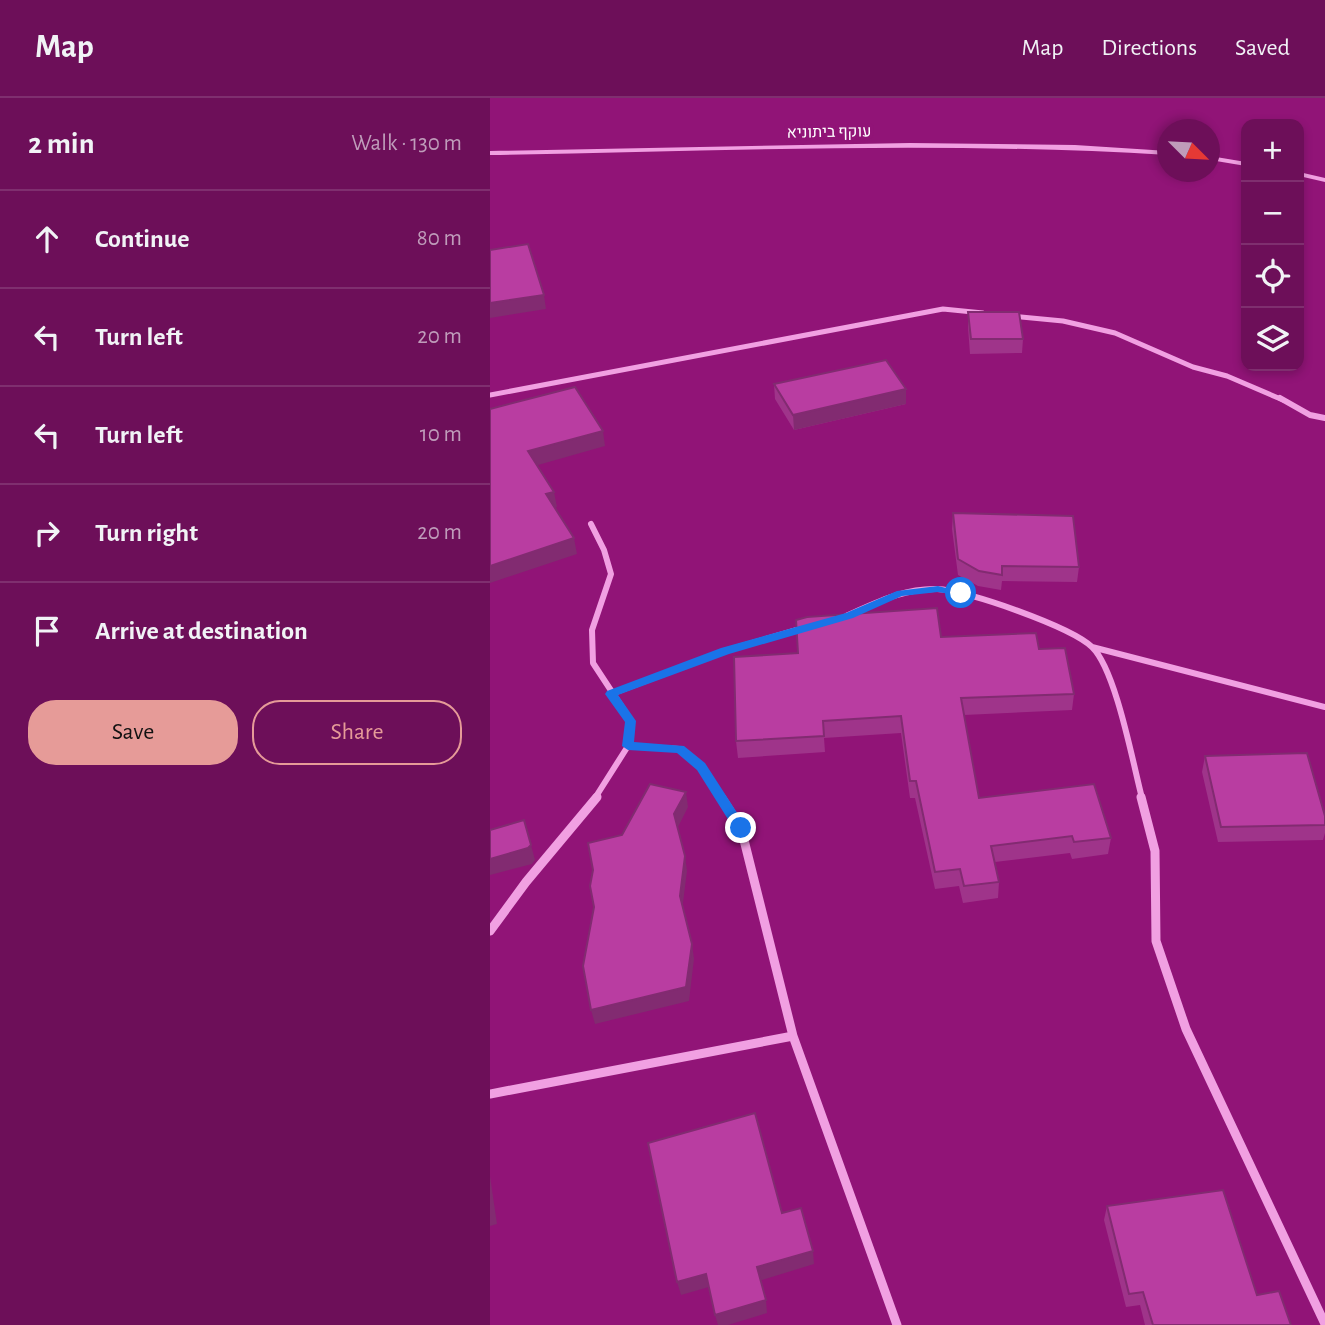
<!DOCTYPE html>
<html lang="en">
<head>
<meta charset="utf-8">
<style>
	body { margin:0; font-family:"Alegreya Sans",Heebo,sans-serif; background:#72185f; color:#f1f3f6 }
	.controls { position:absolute; right:21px; top:21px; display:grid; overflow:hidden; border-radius:14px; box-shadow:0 4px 10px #0003 }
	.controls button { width:63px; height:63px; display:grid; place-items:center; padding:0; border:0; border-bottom:2px solid #7f2f6f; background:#6d0f59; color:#f1f3f6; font:35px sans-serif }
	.compass { position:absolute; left:667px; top:21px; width:63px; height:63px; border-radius:50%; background:#6d0f59; box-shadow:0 4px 10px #0003; rotate:114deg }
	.stop { position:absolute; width:21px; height:21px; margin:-16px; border:5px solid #1a73e8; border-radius:50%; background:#fff }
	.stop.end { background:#1a73e8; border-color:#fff; box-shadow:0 2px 7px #0008 }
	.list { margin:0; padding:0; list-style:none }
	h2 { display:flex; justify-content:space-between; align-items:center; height:91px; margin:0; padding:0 28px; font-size:30px }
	h2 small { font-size:23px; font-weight:400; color:#bf9cba }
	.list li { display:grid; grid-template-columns:46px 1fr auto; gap:21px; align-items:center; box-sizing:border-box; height:98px; padding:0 28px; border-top:2px solid #7f2f6f }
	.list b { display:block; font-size:26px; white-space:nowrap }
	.list em { font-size:23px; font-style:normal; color:#bf9cba }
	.actions { display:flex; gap:14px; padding:21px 28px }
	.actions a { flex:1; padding:16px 0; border:2px solid #e69b98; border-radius:28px; text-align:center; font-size:24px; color:#e69b98 }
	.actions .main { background:#e69b98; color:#111 }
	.icon { flex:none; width:38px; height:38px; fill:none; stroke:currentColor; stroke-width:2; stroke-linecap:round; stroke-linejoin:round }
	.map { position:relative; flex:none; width:835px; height:1227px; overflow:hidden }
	header { display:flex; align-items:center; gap:42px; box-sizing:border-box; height:98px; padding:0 35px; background:#6d0f59; border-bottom:2px solid #7f2f6f }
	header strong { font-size:33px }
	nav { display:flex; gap:38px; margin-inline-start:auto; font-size:24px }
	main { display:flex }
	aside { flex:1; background:#6d0f59 }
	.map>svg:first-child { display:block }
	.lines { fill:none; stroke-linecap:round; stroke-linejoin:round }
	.minor-far2 { stroke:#f1a0e2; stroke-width:5 }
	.minor-far1 { stroke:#f1a0e2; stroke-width:6 }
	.minor { stroke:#f1a0e2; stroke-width:9 }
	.tertiary { fill:#f1a0e2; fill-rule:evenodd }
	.wall { fill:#9f348a }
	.shaded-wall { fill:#822b71 }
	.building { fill:#b93da1; stroke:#822b71; stroke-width:2 }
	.route { fill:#1a73e8 }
	.labels { text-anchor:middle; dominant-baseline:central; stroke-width:7; stroke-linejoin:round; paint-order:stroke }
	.far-street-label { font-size:16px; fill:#fff; stroke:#911477 }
</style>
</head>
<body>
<header>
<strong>Map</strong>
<nav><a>Map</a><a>Directions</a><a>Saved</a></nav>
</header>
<main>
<aside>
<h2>2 min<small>Walk · 130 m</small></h2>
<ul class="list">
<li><svg class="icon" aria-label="ahead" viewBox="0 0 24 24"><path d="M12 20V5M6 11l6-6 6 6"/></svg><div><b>Continue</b></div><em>80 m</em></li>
<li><svg class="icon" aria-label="left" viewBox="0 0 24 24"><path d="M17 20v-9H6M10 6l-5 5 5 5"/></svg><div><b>Turn left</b></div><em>20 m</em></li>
<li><svg class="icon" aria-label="left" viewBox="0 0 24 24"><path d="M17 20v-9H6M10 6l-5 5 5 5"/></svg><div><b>Turn left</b></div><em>10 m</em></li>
<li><svg class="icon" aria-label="right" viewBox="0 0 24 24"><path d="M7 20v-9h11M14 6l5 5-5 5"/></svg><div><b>Turn right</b></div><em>20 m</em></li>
<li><svg class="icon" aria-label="arrive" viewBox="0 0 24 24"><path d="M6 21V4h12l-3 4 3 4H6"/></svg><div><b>Arrive at destination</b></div></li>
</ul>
<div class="actions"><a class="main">Save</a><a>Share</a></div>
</aside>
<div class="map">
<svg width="835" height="1227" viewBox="0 0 835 1227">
	<rect width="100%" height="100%" fill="#911477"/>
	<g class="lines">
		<path class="minor-far2" d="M522,218L573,223L625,235L703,269L737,278L793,302
			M0,297L453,211L493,215"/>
		<path class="minor-far1" d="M790,300L820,317L835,320
			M101,426L114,452L121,476L102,532L103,565L141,623L138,648L105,700
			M356,518C386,505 414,490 447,491C477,492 581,529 602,549C626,572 643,666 652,700
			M602,549L835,609
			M121,596L235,553L314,530
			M138,648L189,651L211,668L232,700"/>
		<path class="minor" d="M231,699L251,730L303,938L407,1227
			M651,699L665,753L666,843L696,931L835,1226
			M0,833L36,784L107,699
			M0,996L303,938"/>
		<path class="tertiary" d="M420,45L585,47L678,53V57C452,43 226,53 0,57V53Z
			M720,58L756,64V68L720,62Z
			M809,74L835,80V84L809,78Z"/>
	</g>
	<path class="wall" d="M478,214L533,241L532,255L480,256L478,229Z
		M284,286L416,306L304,332L285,301Z
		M463,415L589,469L587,484L512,483L511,492L488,488L468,477L462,431Z
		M451,539L549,551L584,596L582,612L474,617L489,700L621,740L618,756L582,761L580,755L505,764L509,784L508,800L473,805L469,788L445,791L425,700H420L411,635L334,640L335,654L248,660L246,643L308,555Z
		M715,658L835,718V735L833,742L728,744L712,674Z
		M617,1108L767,1197L801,1227H655L650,1207L636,1209L614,1122Z"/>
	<path class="shaded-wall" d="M54,197L56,211L0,220V205Z
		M416,291V306L304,332L303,317Z
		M113,333L115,348L41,369L38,353Z
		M64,394L67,409L59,412L56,396Z
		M84,440L87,456L0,485V468Z
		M196,694L198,709L187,731L184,716Z
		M41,747L45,762L42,766L0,777V761Z
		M195,758L197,773L192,813L190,798Z
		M202,846L204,861L199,903L105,926L101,912Z
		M0,1078L7,1126L0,1128Z
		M323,1153L324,1166L269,1183L267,1169Z
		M216,1176L219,1189L191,1197L187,1184Z
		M276,1202L277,1215L238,1227H228L225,1217Z"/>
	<path class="building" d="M38,146L54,197L0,205V152Z
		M478,214H529L533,241H481Z
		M396,262L416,291L303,317L284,286Z
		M85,289L113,333L38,353L64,394L56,396L84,440L0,468V311Z
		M463,415L583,418L589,469L512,468V477L489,473L468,461Z
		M447,510L451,539L546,535L549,551L575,550L584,596L471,600L489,700L604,686L621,740L584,744L582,738L501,748L509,784L474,788L470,771L445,774L426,683H420L411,618L333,623L334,638L246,643L244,559L308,555L306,522L317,519Z
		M817,655L835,718V727L731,729L715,658Z
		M160,686L196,694L184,716L195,758L190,798L202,846L196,889L101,912L93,868L104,809L100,788L103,772L98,745L132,737Z
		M34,722L41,747L38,750L0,761V732Z
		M265,1015L292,1115L311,1110L323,1153L267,1169L276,1202L225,1217L216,1176L187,1184L158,1045Z
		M733,1092L767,1197L789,1193L801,1227H663L653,1194L639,1196L617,1108Z"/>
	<path class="route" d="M448,488L476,495L471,498L448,494L412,498L363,520L239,556L128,597L146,623L144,644L194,648L215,665L255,727V734H246L207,672L187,655L138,652L132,648L135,624L115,596L117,593L231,550L356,515L407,493Z"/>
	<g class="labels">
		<g class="far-street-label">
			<text transform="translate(339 34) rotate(-1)">עוקף ביתוניא</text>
		</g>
	</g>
</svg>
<div class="controls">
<button>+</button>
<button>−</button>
<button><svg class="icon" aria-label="locate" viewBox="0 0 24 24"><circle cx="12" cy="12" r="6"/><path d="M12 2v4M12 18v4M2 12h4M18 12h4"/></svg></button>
<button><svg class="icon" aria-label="layers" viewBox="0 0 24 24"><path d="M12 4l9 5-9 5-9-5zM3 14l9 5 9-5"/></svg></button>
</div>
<svg class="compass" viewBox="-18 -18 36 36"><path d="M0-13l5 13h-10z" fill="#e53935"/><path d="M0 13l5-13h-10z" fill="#bf9cba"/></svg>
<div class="stop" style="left:471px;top:495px"></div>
<div class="stop end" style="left:251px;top:730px"></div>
</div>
</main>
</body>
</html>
